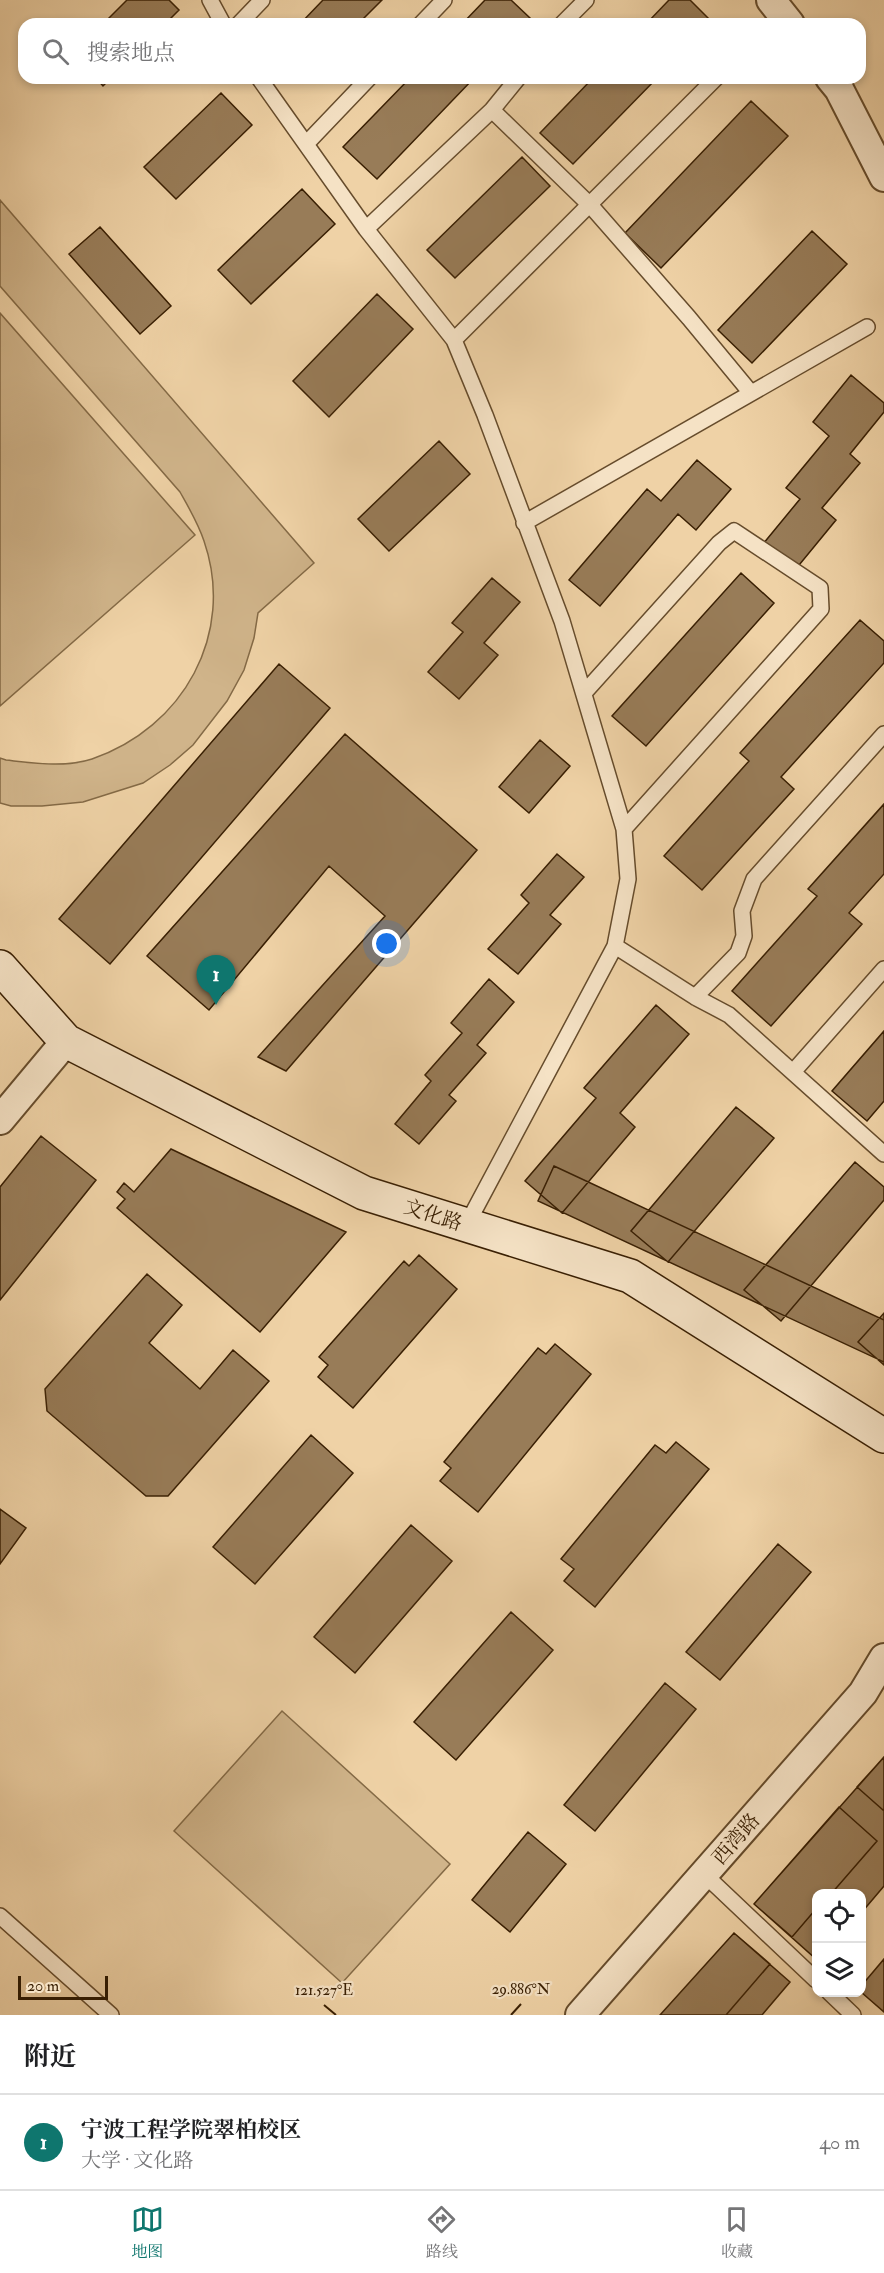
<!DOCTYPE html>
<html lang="zh">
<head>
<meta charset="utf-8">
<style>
	body { margin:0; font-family:"IM FELL Double Pica","Noto Serif SC",serif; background:#f2f2f2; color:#202124 }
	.controls { position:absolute; right:18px; bottom:18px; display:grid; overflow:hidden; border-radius:12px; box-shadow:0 3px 9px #0003 }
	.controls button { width:54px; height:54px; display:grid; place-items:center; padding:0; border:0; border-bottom:2px solid #e0e0e0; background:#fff; color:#202124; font:30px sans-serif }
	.scale { position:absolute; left:18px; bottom:15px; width:90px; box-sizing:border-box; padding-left:6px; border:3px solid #391f03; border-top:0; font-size:16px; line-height:21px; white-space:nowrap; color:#391f03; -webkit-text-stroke:4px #f5e2c5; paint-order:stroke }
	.you { position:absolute; left:387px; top:944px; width:21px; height:21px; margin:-15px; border:4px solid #fff; border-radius:50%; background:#1a73e8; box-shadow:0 0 0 9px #1a73e833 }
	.badge { display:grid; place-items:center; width:39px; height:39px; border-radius:50%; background:#0f766e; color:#fff; font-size:20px; font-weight:700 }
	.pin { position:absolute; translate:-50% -50px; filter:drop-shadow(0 2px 3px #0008) }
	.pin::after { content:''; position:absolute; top:32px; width:21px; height:18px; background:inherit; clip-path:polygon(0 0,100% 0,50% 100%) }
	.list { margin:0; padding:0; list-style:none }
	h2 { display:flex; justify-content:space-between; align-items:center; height:78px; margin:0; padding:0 24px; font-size:26px }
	h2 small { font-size:20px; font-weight:400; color:#757577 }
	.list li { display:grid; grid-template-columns:39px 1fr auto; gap:18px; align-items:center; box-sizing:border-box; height:96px; padding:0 24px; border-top:2px solid #e0e0e0 }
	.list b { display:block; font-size:22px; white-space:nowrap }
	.list p { margin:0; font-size:20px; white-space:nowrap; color:#757577 }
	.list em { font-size:20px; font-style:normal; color:#757577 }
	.icon { flex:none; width:33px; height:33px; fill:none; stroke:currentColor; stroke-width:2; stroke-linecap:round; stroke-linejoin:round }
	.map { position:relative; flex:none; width:884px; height:2015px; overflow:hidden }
	.search { position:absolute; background:#fff; box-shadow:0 3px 9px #0003; left:18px; right:18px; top:18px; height:66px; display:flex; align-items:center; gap:15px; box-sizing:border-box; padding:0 21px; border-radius:18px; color:#757577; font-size:22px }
	.sheet { height:174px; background:#fff }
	nav { display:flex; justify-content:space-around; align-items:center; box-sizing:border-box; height:84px; border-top:2px solid #e0e0e0; background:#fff; font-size:16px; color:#757577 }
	nav a { display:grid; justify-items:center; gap:3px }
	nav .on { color:#0f766e }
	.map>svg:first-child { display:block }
	.green { fill:#d0b48a; stroke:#846a46; stroke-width:1.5 }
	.building { fill:#987c58; stroke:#391f03; stroke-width:1.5 }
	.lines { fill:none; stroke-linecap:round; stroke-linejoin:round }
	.lane-casing { stroke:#664c2c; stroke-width:18 }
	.street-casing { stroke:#664c2c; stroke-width:32 }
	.secondary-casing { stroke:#391f03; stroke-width:36 }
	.lane { stroke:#f5e2c5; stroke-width:15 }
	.street { stroke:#f5e2c5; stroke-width:28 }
	.secondary { stroke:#f5e2c5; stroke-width:33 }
	.ticks { fill:none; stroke:#391f03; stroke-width:2 }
	.labels { text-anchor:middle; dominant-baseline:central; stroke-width:4.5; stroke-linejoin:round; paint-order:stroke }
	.street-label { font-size:20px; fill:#391f03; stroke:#f5e2c5 }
	.ticks-label { font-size:15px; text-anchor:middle; fill:#391f03; stroke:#f5e2c5; stroke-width:4.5; stroke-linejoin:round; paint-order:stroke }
</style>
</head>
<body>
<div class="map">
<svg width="884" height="2015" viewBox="0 0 884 2015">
	<rect width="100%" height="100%" fill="#efd2a6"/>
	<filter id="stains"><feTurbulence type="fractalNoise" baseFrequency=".00333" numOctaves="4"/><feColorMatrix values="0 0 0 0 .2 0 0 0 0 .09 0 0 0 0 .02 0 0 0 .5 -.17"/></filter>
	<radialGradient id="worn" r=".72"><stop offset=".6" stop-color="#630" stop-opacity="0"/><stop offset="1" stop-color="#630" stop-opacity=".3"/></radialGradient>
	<path class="green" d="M0,200L314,563L258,613L254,638L244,670L227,701L193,745L170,765L143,783L83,802L42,806H11L0,803V758L6,760C33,763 65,768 92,759C183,728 236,634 204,541C198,523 189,508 180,492L0,286Z
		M0,313L195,535L0,706Z
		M282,1711L450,1864L342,1983L174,1831Z"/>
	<path class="building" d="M127,0H169L179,10L165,24H103Z
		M323,0H382L358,24H300Z
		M485,0H511L531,19L525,24H462Z
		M669,0H690L712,22L710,24H646Z
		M96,78H111L103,86Z
		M410,78H474L377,179L343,147Z
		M593,78H657L573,164L540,133Z
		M221,93L252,125L176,199L144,167Z
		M751,101L788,136L661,268L625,233Z
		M522,157L550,186L455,278L427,250Z
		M302,189L335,224L251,304L218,270Z
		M100,227L171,306L140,334L69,254Z
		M812,231L847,264L752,363L718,330Z
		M377,294L413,329L329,417L293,381Z
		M851,375L884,403V412L850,454L860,463L822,508L836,520L795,570L763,544L800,499L786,488L829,436L813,422Z
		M439,441L470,474L389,551L358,519Z
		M697,460L731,489L696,530L678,514L600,606L569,580L647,489L661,501Z
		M741,573L774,603L646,746L612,716Z
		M492,578L520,602L484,643L498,655L459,699L428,672L463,632L452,623Z
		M860,620L884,641V663L781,777L794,789L702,890L664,856L749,761L740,753Z
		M279,664L330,708L110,964L59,919Z
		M345,734L477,850L286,1071L258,1057L385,916L329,866L209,1010L147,956Z
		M540,740L570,766L529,813L499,787Z
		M884,804V874L849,913L862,924L771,1026L732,991L817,896L808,889Z
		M557,854L584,877L550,915L561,924L518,974L488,949L529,903L521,895Z
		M489,979L514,1002L477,1045L486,1053L449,1095L456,1101L419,1144L395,1124L431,1081L425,1075L462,1033L451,1023Z
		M656,1005L689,1034L620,1113L635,1127L562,1213L525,1181L596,1098L584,1088Z
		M884,1031V1101L867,1121L832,1091Z
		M736,1107L774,1138L668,1262L631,1231Z
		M41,1136L96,1180L0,1300V1187Z
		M171,1149L346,1232L260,1332L117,1208L125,1199L117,1192L124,1183L134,1192Z
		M855,1162L884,1187V1200L781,1321L744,1290Z
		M554,1166L884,1320V1362L538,1201Z
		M419,1255L457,1289L353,1408L318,1377L328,1365L319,1357L404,1261L409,1266Z
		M147,1274L182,1305L149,1343L200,1389L233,1350L269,1381L168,1496H146L47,1411L45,1389Z
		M884,1313V1365L858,1342Z
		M555,1344L591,1374L478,1512L440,1481L451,1468L444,1462L538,1348L546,1354Z
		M311,1435L353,1473L255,1584L213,1547Z
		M676,1442L709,1469L595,1607L564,1581L574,1569L561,1559L655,1445L666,1453Z
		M0,1509L26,1528L0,1564Z
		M411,1525L452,1561L355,1673L314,1637Z
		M778,1544L811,1572L720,1680L686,1652Z
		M511,1612L553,1650L456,1760L414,1722Z
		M665,1683L696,1709L595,1831L564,1805Z
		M884,1757V1809L883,1810L857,1787Z
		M884,1757V1886L862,1912V1894H816V1959L754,1904Z
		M839,1807L877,1841L831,1894H816V1909L792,1937L754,1904Z
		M528,1832L566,1864L510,1932L472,1900Z
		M734,1933L770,1964L726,2015H660Z
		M734,1933L790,1982L762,2015H660Z
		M884,1959V2012L861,1992L862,1985Z"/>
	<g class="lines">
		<g class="lane-casing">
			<path id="lane" d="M210,0L223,24
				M239,24L262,0
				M421,24L444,0
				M562,24L586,0
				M259,78L366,229L454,340L485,415L562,621L624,829L628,879L615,946L466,1226
				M492,110L591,206L689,318L751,393
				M306,144L369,78
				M366,229L492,110L518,78
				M454,340L716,78
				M524,523L867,327
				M584,693L719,543L734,531L820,588L821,609L624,829
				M615,946L695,997L729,1015L884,1154
				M695,997L738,953L744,936L742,911L754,879L884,734
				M793,1072L884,969
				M705,1875L816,1980
				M0,1916L111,2015
				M829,1992L853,2015"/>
		</g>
		<g class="street-casing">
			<path id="street" d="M771,0L790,24
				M830,78L839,89L884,177
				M0,1120L66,1041
				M580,2015L863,1693L884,1658"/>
		</g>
		<g class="secondary-casing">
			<path id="secondary" d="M0,967L66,1041L364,1193L630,1276L884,1436"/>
		</g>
		<use href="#lane" class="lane"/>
		<use href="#street" class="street"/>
		<use href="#secondary" class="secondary"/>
	</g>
	<path class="ticks" d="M324,2005L336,2015M511,2015L521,2004"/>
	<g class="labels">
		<g class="street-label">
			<text transform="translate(433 1215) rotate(18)">文化路</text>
			<text transform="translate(736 1839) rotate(-49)">西湾路</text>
		</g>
	</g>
	<g class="ticks-label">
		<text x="521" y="1994">29.886°N</text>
		<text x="324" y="1995">121.527°E</text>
	</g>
	<rect width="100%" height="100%" filter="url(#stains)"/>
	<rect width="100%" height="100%" fill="url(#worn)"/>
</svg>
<div class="controls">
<button><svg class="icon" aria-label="locate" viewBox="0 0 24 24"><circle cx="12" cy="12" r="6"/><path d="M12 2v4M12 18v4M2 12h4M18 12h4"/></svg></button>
<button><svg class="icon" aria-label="layers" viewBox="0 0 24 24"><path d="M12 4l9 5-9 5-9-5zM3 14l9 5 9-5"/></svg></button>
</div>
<div class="scale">20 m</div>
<div class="you"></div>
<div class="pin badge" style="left:216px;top:1005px">1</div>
<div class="search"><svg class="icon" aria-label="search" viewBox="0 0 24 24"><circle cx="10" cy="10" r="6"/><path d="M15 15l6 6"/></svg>搜索地点</div>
</div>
<section class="sheet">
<h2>附近<small></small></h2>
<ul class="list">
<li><span class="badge">1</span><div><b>宁波工程学院翠柏校区</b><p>大学 · 文化路</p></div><em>40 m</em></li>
</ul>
</section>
<nav>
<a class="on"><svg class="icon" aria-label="map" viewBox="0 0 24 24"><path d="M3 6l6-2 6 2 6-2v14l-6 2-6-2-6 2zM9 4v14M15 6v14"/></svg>地图</a>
<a><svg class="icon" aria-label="directions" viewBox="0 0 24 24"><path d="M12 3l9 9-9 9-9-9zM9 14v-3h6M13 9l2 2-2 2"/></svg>路线</a>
<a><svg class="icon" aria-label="saved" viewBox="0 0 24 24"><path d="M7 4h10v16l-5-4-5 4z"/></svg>收藏</a>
</nav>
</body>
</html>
